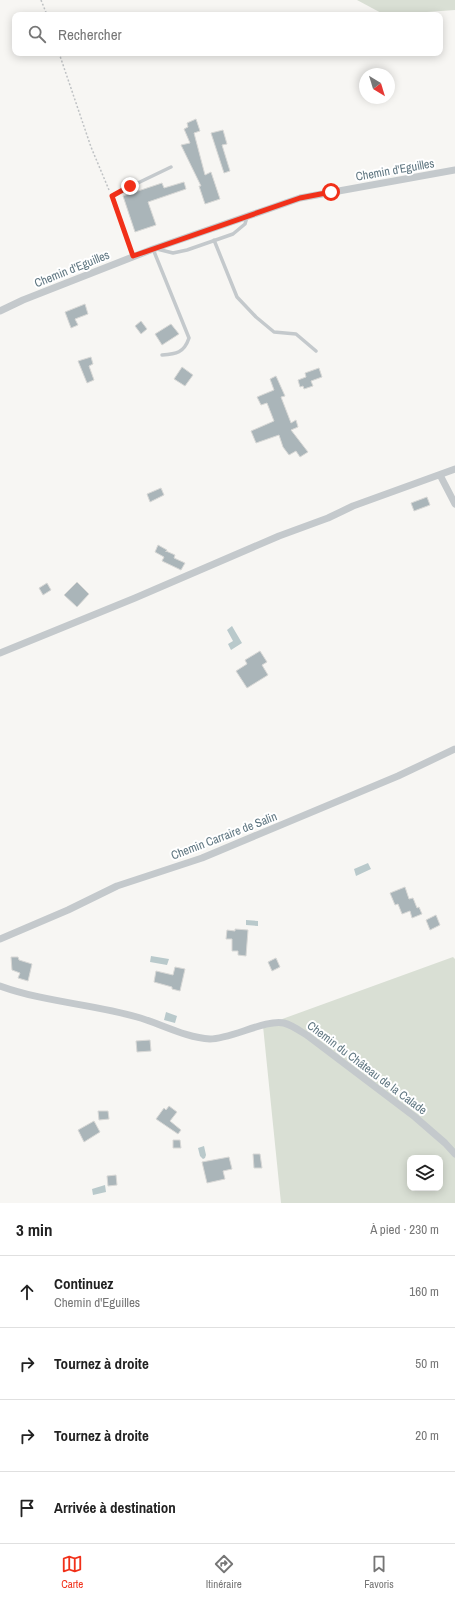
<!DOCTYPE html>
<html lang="fr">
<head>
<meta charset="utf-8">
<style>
	body { margin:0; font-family:"Archivo Narrow",sans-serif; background:#f2f2f2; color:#222 }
	.controls { position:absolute; right:12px; bottom:12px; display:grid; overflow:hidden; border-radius:8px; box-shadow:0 2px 10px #0003 }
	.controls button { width:36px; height:36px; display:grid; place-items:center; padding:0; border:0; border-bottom:1px solid #e0e0e0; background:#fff; color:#222; font:20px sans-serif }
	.compass { position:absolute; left:359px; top:68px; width:36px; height:36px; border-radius:50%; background:#fff; box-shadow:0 2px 10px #0003; rotate:142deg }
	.stop { position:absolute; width:12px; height:12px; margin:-9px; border:3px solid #f13019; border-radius:50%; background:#fff }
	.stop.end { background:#f13019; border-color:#fff; box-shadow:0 1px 4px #0008 }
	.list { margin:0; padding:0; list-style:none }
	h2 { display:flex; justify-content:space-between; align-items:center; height:52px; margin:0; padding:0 16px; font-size:17px }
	h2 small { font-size:13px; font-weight:400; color:#767676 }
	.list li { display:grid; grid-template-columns:26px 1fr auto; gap:12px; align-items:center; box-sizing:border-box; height:72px; padding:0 16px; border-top:1px solid #e0e0e0 }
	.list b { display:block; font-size:15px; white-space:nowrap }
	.list p { margin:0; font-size:13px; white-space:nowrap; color:#767676 }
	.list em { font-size:13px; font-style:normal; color:#767676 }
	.icon { flex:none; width:22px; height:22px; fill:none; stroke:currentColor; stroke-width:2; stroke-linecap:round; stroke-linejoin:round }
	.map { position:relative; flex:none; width:455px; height:1203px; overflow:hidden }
	.search { position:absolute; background:#fff; box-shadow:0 2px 10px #0003; left:12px; right:12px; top:12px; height:44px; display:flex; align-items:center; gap:10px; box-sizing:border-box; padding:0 14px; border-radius:8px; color:#767676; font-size:15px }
	.sheet { height:340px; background:#fff }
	nav { display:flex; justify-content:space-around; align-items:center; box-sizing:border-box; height:56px; border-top:1px solid #e0e0e0; background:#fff; font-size:11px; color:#767676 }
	nav a { display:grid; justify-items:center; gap:2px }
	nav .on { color:#f13019 }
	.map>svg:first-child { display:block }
	.green { fill:#d9dfd4; fill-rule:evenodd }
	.water { fill:#b9c9cb }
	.building { fill:#aab5b9; stroke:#d8d8d6 }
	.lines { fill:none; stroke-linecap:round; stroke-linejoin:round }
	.path { stroke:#bfc2c4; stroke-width:1.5; stroke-dasharray:2 2; stroke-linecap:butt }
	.lane { stroke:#c4c9cc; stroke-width:3.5 }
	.street { stroke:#c4c9cc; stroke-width:7 }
	.route { stroke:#f13019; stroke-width:5 }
	.labels { text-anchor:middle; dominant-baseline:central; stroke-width:4; stroke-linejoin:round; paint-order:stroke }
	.street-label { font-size:12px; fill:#5f7681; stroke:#fff }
</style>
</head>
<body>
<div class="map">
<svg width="455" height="1203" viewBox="0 0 455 1203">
	<rect width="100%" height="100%" fill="#f7f6f3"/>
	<path class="green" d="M357,0H455V10L385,15Z
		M453,957L455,959V1203H281L263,1026ZM410,1158H440V1188H410Z"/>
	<path class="water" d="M232,626L242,643L231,650L228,644L233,641L227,630Z
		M368,863L371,869L356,876L354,869Z
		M246,920L258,921V926L246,925Z
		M151,956L169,959L167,965L150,962Z
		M166,1012L177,1016L175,1023L164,1020Z
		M204,1146L206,1155L205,1158L203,1159L200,1156L198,1148Z
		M105,1185L106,1192L93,1195L92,1189Z"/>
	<path class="building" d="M196,119L200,131L194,133L205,175L211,172L220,199L205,204L199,186H201L181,145L190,143L184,129L188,127L187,123Z
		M223,130L227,144L222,145L230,171L224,173L211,133Z
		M184,182L186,189L148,202L156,225L135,232L123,196L162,183L164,188Z
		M85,304L88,314L75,319L78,325L71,328L65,312Z
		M141,321L147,329L141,334L135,326Z
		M171,324L179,334L162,345L155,334Z
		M91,357L93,364L89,366L94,380L87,383L78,361Z
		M182,367L193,375L185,386L174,379Z
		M319,368L322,377L311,381L313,386L304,389L303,386L300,387L298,380L306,377L305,373Z
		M276,376L285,396L281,397L291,423L296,420L298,427L291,430L308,452L300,457L296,451L289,455L283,447L279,435L256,443L251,431L274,421L267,403L261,405L257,397L274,390L270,379Z
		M161,488L164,495L150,502L147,494Z
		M427,497L430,505L414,511L411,503Z
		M158,545L167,550L166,552V551L175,555L174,558L185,563L181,570L162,561L164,557L155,552Z
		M77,582L89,594L77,607L64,595Z
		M47,583L51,590L43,595L39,588Z
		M260,651L267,662L262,665L268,675L247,688L236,671L247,664L245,660Z
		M405,887L409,899L413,898L417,908L419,907L422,914L412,918L410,911L402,914L398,904L395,905L390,893Z
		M436,915L440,925L430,930L426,920Z
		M235,929L248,930L246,956L238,955V951H232V939H226L227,930L235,931Z
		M11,957H18L19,960L32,964L28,981L18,978L20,973L12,970Z
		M276,958L280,967L272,971L268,962Z
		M175,967L185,969L180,991L172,989V987L154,982L156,971L173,975Z
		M150,1040L151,1051L137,1052L136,1041Z
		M169,1106L177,1112L170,1121L181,1130L178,1134L156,1119L164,1108L166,1110Z
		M98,1111H108L109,1119L99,1120Z
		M94,1121L100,1132L84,1142L78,1130Z
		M173,1140H180L181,1148H173Z
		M253,1154H260L262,1168H254Z
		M229,1157L232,1169L223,1171L225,1179L207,1183L202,1162Z
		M116,1175L117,1185L108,1186L107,1176Z"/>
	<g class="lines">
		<path class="path" d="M41,0L47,15
			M59,53L91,147L109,190
			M115,200L131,250"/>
		<path class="lane" d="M112,196L117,193L171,167
			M214,240L237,297L256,317L274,332L296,334L316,351
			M153,249L189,338C184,353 176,354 162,355
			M157,249L173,253L187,250L233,234L245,224L247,217"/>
		<path class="street" d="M0,311L23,300L153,249L300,198L455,170
			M440,475L455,504
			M0,653L135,598L279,536L328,518L353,506L455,469
			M0,939L68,910L117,886L202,858L398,776L455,749
			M0,986C44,1002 92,1004 137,1017C159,1023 186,1038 210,1039C231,1039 266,1019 284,1023C292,1025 300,1031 308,1036L415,1117L445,1143L455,1154"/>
	</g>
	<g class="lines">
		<path class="route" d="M130,186L112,196L133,256L300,198L331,192"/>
	</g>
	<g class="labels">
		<g class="street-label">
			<text transform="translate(395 170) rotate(-10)">Chemin d'Eguilles</text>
			<text transform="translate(72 269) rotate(-22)">Chemin d'Eguilles</text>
			<text transform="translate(224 836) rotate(-21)">Chemin Carraire de Salin</text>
			<text transform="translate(367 1068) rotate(37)">Chemin du Château de la Calade</text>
		</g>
	</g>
</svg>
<div class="controls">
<button><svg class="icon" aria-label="layers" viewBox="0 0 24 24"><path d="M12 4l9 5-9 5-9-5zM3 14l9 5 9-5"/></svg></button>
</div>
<svg class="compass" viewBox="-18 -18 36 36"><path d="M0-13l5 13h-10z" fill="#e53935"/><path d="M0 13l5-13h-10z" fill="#767676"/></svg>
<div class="stop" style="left:331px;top:192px"></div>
<div class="stop end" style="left:130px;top:186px"></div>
<div class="search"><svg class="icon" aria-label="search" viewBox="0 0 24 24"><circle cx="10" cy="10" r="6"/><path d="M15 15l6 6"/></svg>Rechercher</div>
</div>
<section class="sheet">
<h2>3 min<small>À pied · 230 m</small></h2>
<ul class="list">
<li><svg class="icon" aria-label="ahead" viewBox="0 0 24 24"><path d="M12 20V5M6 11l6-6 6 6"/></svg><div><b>Continuez</b><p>Chemin d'Eguilles</p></div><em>160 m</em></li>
<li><svg class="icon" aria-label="right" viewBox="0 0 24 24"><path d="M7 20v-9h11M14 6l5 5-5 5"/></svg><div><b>Tournez à droite</b></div><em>50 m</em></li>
<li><svg class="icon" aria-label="right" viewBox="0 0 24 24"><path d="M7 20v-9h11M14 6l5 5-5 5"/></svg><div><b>Tournez à droite</b></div><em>20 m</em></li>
<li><svg class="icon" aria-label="arrive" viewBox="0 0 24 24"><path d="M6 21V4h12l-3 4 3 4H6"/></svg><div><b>Arrivée à destination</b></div></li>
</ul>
</section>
<nav>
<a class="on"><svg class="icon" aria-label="map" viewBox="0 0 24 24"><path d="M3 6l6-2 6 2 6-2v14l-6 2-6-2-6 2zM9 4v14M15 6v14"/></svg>Carte</a>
<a><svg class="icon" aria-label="directions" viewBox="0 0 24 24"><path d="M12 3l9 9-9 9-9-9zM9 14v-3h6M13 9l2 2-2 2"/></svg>Itinéraire</a>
<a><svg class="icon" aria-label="saved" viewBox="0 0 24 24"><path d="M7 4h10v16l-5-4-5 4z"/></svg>Favoris</a>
</nav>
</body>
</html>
